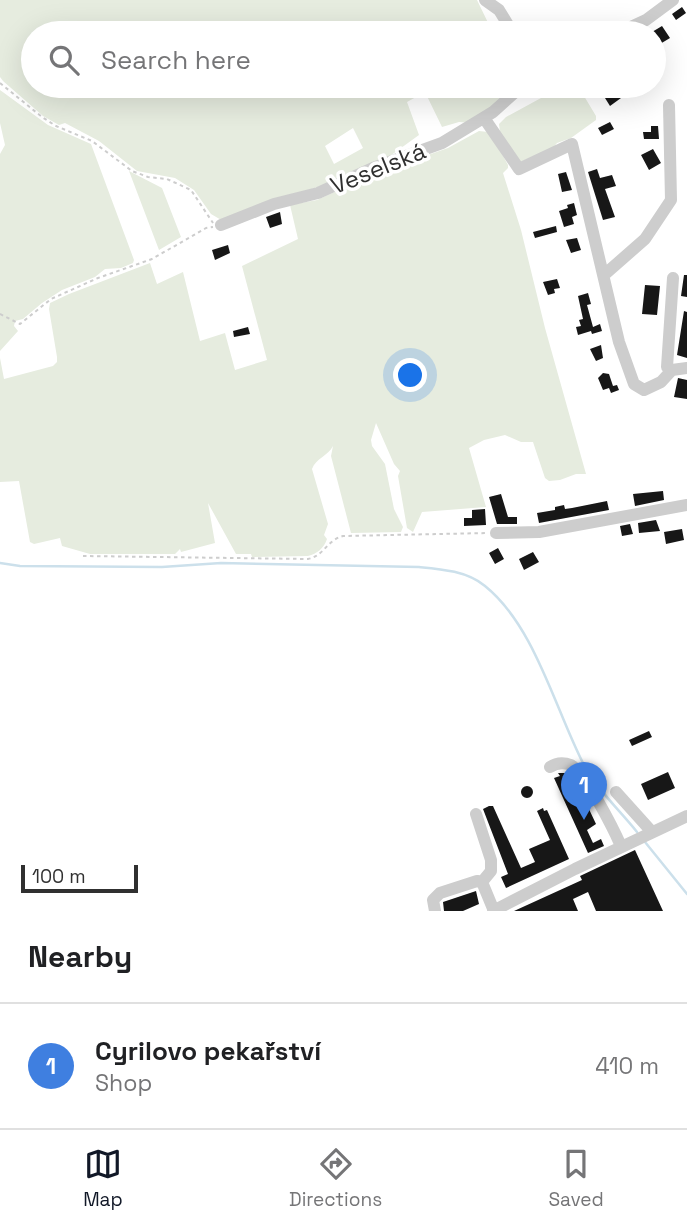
<!DOCTYPE html>
<html lang="en">
<head>
<meta charset="utf-8">
<style>
	body { margin:0; font-family:"Space Grotesk",sans-serif; background:#f2f2f2; color:#202124 }
	.scale { position:absolute; left:21px; bottom:18px; width:117px; box-sizing:border-box; padding-left:7px; border:4px solid #303030; border-top:0; font-size:19px; line-height:24px; white-space:nowrap; color:#303030; -webkit-text-stroke:5px #fff; paint-order:stroke }
	.you { position:absolute; left:411px; top:376px; width:24px; height:24px; margin:-18px; border:5px solid #fff; border-radius:50%; background:#1a73e8; box-shadow:0 0 0 10px #1a73e833 }
	.badge { display:grid; place-items:center; width:46px; height:46px; border-radius:50%; background:#111827; color:#fff; font-size:23px; font-weight:700 }
	.pin { position:absolute; translate:-50% -58px; filter:drop-shadow(0 2px 4px #0008) }
	.pin::after { content:''; position:absolute; top:37px; width:24px; height:21px; background:inherit; clip-path:polygon(0 0,100% 0,50% 100%) }
	.list { margin:0; padding:0; list-style:none }
	h2 { display:flex; justify-content:space-between; align-items:center; height:91px; margin:0; padding:0 28px; font-size:30px }
	h2 small { font-size:23px; font-weight:400; color:#757577 }
	.list li { display:grid; grid-template-columns:46px 1fr auto; gap:21px; align-items:center; box-sizing:border-box; height:126px; padding:0 28px; border-top:2px solid #e0e0e0 }
	.list b { display:block; font-size:26px; white-space:nowrap }
	.list p { margin:0; font-size:23px; white-space:nowrap; color:#757577 }
	.list em { font-size:23px; font-style:normal; color:#757577 }
	.icon { flex:none; width:38px; height:38px; fill:none; stroke:currentColor; stroke-width:2; stroke-linecap:round; stroke-linejoin:round }
	.map { position:relative; flex:none; width:687px; height:911px; overflow:hidden }
	.search { position:absolute; background:#fff; box-shadow:0 7px 28px #0002; left:21px; right:21px; top:21px; height:77px; display:flex; align-items:center; gap:18px; box-sizing:border-box; padding:0 24px; border-radius:38px; color:#757577; font-size:26px }
	.sheet { height:217px; background:#fff }
	nav { display:flex; justify-content:space-around; align-items:center; box-sizing:border-box; height:98px; border-top:2px solid #e0e0e0; background:#fff; font-size:19px; color:#757577 }
	nav a { display:grid; justify-items:center; gap:4px }
	nav .on { color:#111827 }
	.map>svg:first-child { display:block }
	.green { fill:#e6ecdf; fill-rule:evenodd }
	.lines { fill:none; stroke-linecap:round; stroke-linejoin:round }
	.stream { stroke:#cce0eb; stroke-width:2.5 }
	.building { fill:#171717 }
	.path { stroke:#cdcdcd; stroke-width:2; stroke-dasharray:3.5 3.5; stroke-linecap:butt }
	.minor { stroke:#cdcdcd; stroke-width:12 }
	.labels { text-anchor:middle; dominant-baseline:central; stroke-width:7; stroke-linejoin:round; paint-order:stroke }
	.street-label { font-size:24px; fill:#303030; stroke:#fff }
</style>
</head>
<body>
<div class="map">
<svg width="687" height="911" viewBox="0 0 687 911">
	<rect width="100%" height="100%" fill="#fff"/>
	<path class="green" d="M0,0H477L493,33H33V86H520L472,123L459,122L442,127L425,92L407,102L419,135L390,156L337,180L223,221L211,214L194,190L175,178L137,171L99,141L65,123L59,125L43,116L3,81L0,77ZM353,128L363,148L334,164L325,146Z
		M563,86H578L596,116V120L571,138L557,143L552,149L520,162L500,132L499,124L506,117Z
		M0,90L48,125L91,144L134,260L133,263L121,268L105,269L95,277L62,290L42,303L23,319L15,321L14,326L18,331L0,351V154L5,145L0,123Z
		M479,131L488,132L492,136L508,165V168L503,173L521,230L545,328L586,474H576L560,480L549,481L545,478L533,442H521L505,435L484,440L469,448L486,507L422,512L413,532L407,528L398,476L400,471L394,464L376,423L371,440L372,446L385,464L394,509L403,527L401,532L351,533L331,456L333,446C328,456 316,458 312,469L328,524L324,535L327,539C324,548 317,554 308,556L252,557L251,554H236L208,503L215,543L181,552L180,549L175,554H90L62,546L60,538L34,544L30,542L19,481L0,482V358L4,379L53,366L57,362V357L49,309L50,303L69,294L150,263L157,284L183,272L200,341L225,333L235,370L267,360L242,266L298,239L290,205L317,200L376,173L448,148Z
		M129,171L162,188L181,237L159,250Z"/>
	<g class="lines">
		<path class="stream" d="M0,563L20,566L162,567L221,563L419,567C441,569 467,571 485,586C536,627 556,713 586,769C599,791 621,812 637,832
			M645,842L687,894"/>
	</g>
	<path class="building" d="M682,7L686,13L676,20L672,14Z
		M662,26L670,38L660,44L652,32Z
		M616,90L621,98L610,106L605,98Z
		M610,122L614,129L602,135L598,128Z
		M651,126H658L659,139H644L643,132H651Z
		M653,149L661,163L649,170L641,155Z
		M597,169L600,178L612,175L616,186L605,189L615,217L603,220L588,172Z
		M566,172L572,190L562,192L558,174Z
		M574,203L577,215L572,217L574,224L564,227L559,211L568,208L567,205Z
		M280,212L282,224L270,228L266,217Z
		M556,226L557,232L535,238L533,232Z
		M577,238L581,250L571,253L566,240Z
		M228,245L230,253L215,260L212,250Z
		M684,275H687V297L681,296Z
		M557,279L560,288L554,289L555,293L548,295L543,282Z
		M645,285L660,286L657,315L642,314Z
		M588,293L591,304L587,305L593,327L600,324L602,331L592,334L591,331L578,335L576,327L581,326L579,320L583,319L578,296Z
		M684,311L687,312V358L677,355Z
		M248,327L250,334L234,337L233,331Z
		M601,345L603,358L596,361L590,349Z
		M603,373L609,374L613,386L617,385L619,390L611,393L609,388L603,390L598,378Z
		M678,378L687,380V399L674,397Z
		M663,491L664,500L635,506L633,494Z
		M501,494L508,517H517V524H497L489,497Z
		M607,501L609,510L539,523L537,513L555,510V507L564,505L565,509L572,508Z
		M485,509L486,525L464,526V518H472V510Z
		M656,520L660,531L639,533L638,523Z
		M630,524L633,534L622,536L620,526Z
		M682,529L684,540L666,544L664,532Z
		M498,548L504,559L495,564L489,553Z
		M533,552L539,562L524,570L519,559Z
		M649,731L652,737L632,746L629,740Z
		M668,772L675,788L648,800L641,784Z
		M558,773H567L579,788L596,824L587,830L593,843L601,839L604,846L588,853L554,778L560,776Z
		M521 792a6 6 0 1 1 12 0a6 6 0 1 1-12 0Z
		M489,806H493L521,868L535,862L529,849L550,840L537,811L543,808L544,811L547,810L569,859L506,888L501,877L508,874L483,809Z
		M635,850L663,911H596L588,892L573,899L578,911H514L582,880L580,876Z
		M476,891L479,904L463,911H444L443,902Z"/>
	<g class="lines">
		<path class="path" d="M0,83L42,117L56,126L92,141L132,171L148,177L167,179L191,190L213,223
			M0,314L20,324L51,299L98,278L152,259L206,228L213,227
			M83,556L308,559C324,556 327,540 343,536L488,533"/>
		<path class="minor" d="M485,0L499,10L513,33
			M618,33L646,20L673,0
			M484,118L519,169L572,144L619,342L634,384L644,390L661,382L672,370
			M221,225L274,204L318,193L373,168L442,143L493,112L522,86
			M604,275L645,239L671,200L669,105
			M673,278L667,367L672,370L687,368
			M496,533L539,532L687,505
			M550,767C556,763 563,762 571,765C585,772 614,830 621,846
			M616,792L652,832
			M476,814L491,860V871L482,882
			M435,911L433,900L440,893L477,881L482,882L494,911
			M493,911L575,869L687,816"/>
	</g>
	<g class="labels">
		<g class="street-label">
			<text transform="translate(378 168) rotate(-22)">Veselská</text>
		</g>
	</g>
</svg>
<div class="scale">100 m</div>
<div class="you"></div>
<div class="pin badge" style="left:584px;top:820px;background:#3f7fe0">1</div>
<div class="search"><svg class="icon" aria-label="search" viewBox="0 0 24 24"><circle cx="10" cy="10" r="6"/><path d="M15 15l6 6"/></svg>Search here</div>
</div>
<section class="sheet">
<h2>Nearby<small></small></h2>
<ul class="list">
<li><span class="badge" style="background:#3f7fe0">1</span><div><b>Cyrilovo pekařství</b><p>Shop</p></div><em>410 m</em></li>
</ul>
</section>
<nav>
<a class="on"><svg class="icon" aria-label="map" viewBox="0 0 24 24"><path d="M3 6l6-2 6 2 6-2v14l-6 2-6-2-6 2zM9 4v14M15 6v14"/></svg>Map</a>
<a><svg class="icon" aria-label="directions" viewBox="0 0 24 24"><path d="M12 3l9 9-9 9-9-9zM9 14v-3h6M13 9l2 2-2 2"/></svg>Directions</a>
<a><svg class="icon" aria-label="saved" viewBox="0 0 24 24"><path d="M7 4h10v16l-5-4-5 4z"/></svg>Saved</a>
</nav>
</body>
</html>
